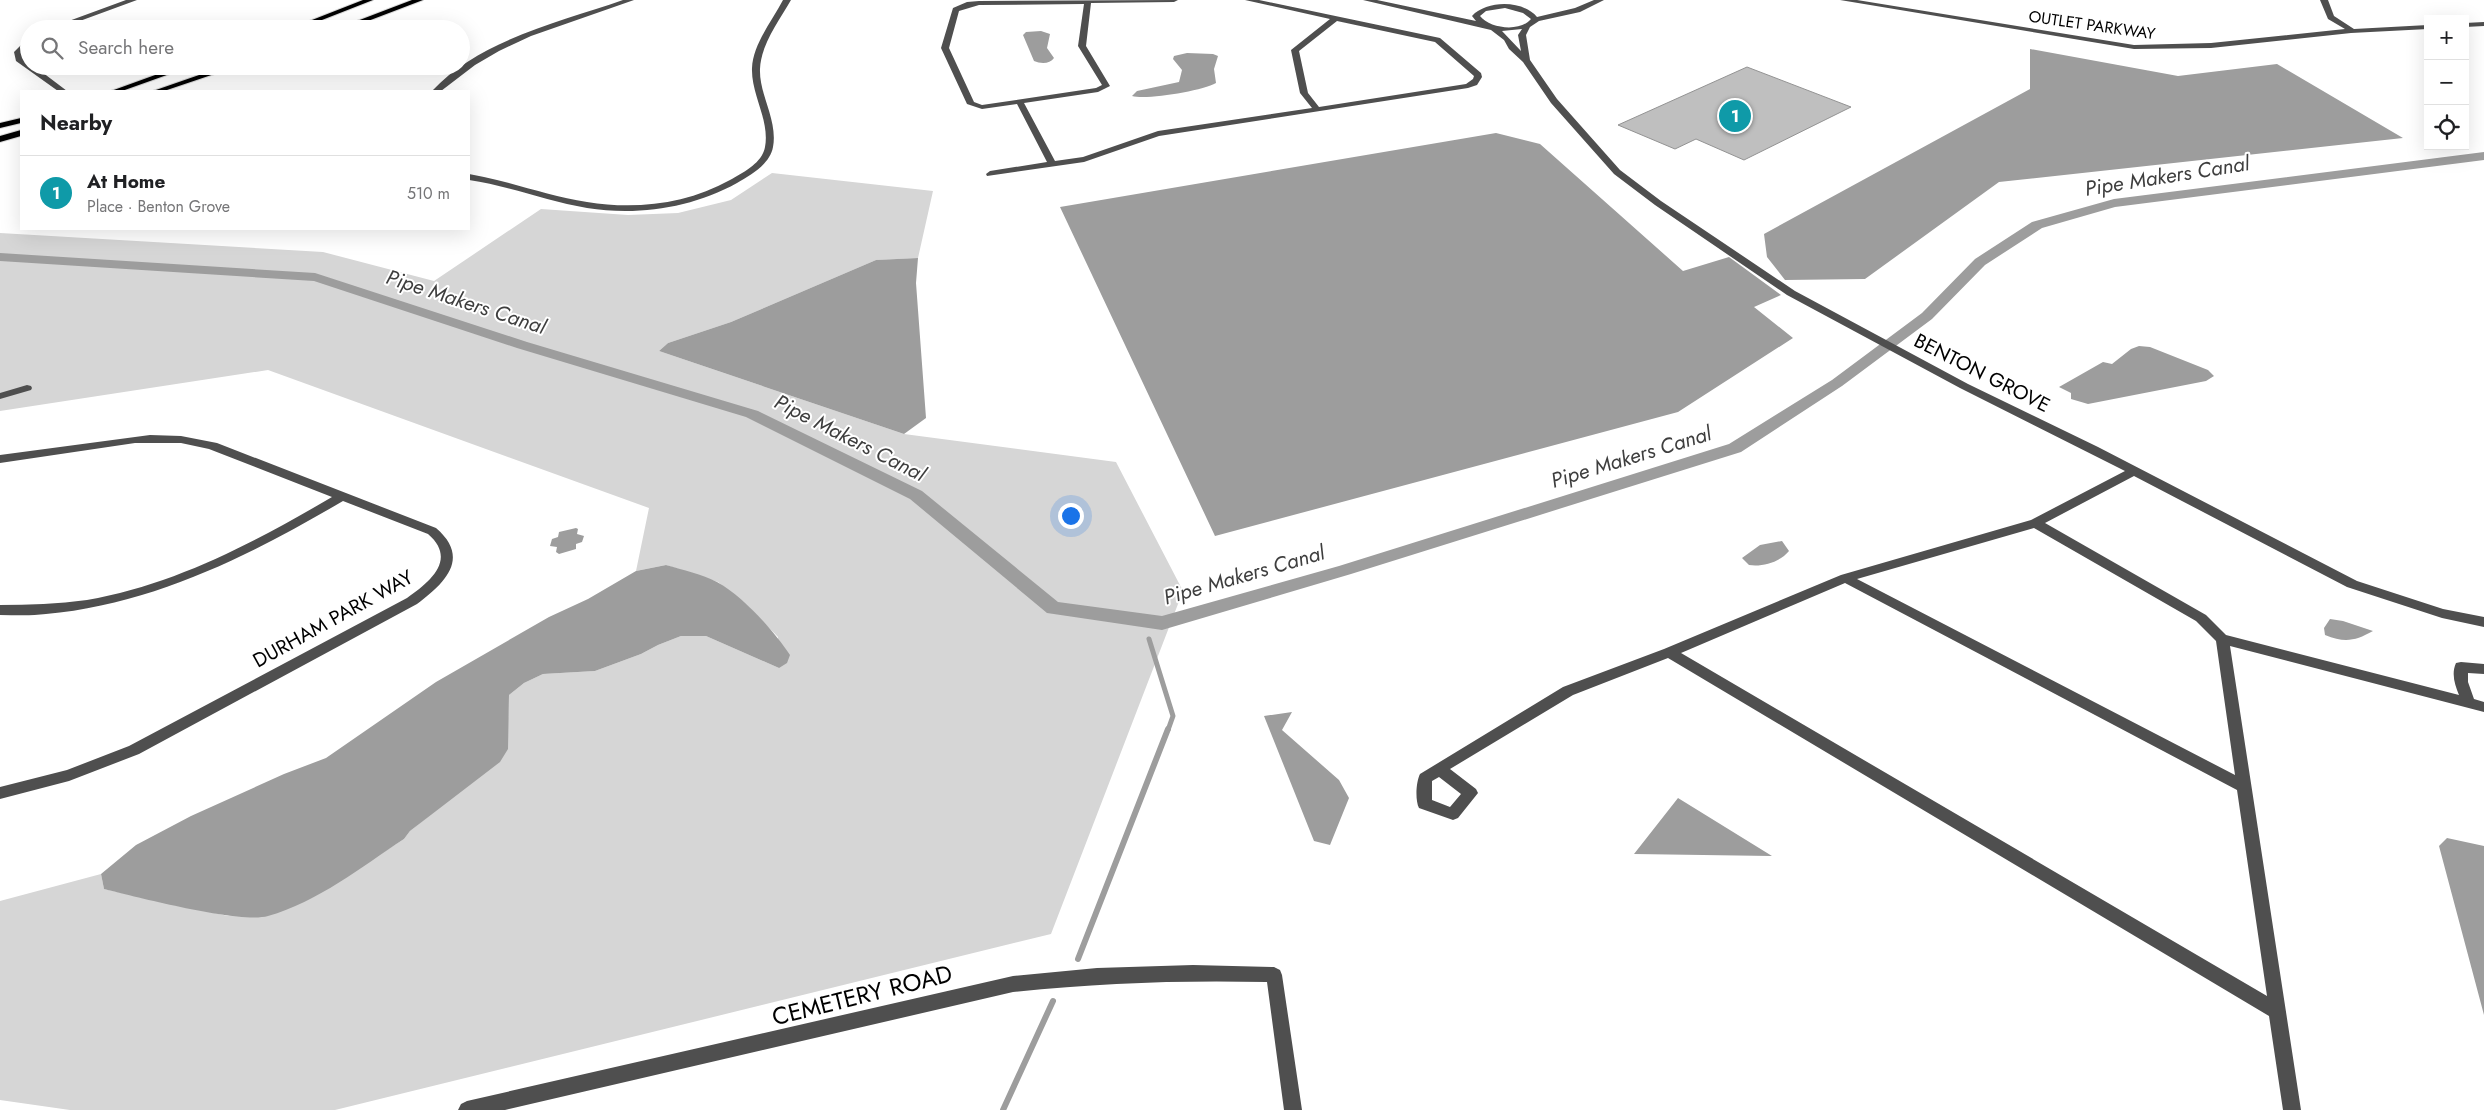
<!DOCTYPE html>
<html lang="en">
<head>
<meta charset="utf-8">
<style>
	body { margin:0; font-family:Jost,sans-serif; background:#f6f6f6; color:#202124 }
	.controls { position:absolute; right:15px; top:15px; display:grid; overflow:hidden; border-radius:0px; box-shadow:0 5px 20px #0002 }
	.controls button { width:45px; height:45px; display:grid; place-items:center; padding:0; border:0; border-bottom:1px solid #e0e0e0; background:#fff; color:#202124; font:25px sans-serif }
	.you { position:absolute; left:1070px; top:515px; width:18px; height:18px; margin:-12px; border:4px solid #fff; border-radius:50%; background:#1a73e8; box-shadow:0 0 0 8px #1a73e833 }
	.badge { display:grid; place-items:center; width:32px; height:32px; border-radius:50%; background:#2563eb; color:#fff; font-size:16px; font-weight:700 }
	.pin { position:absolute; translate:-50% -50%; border:2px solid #fff; box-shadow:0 1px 5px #0006 }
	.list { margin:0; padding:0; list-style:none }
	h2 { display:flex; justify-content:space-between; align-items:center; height:65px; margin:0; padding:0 20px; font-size:21px }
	h2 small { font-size:16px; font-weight:400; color:#757577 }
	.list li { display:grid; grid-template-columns:32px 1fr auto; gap:15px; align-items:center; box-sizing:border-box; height:75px; padding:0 20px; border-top:1px solid #e0e0e0 }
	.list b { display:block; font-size:19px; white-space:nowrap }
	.list p { margin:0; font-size:16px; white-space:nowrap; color:#757577 }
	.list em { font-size:16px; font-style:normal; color:#757577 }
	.icon { flex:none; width:28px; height:28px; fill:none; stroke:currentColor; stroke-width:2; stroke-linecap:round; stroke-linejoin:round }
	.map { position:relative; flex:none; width:2484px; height:1110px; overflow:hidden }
	.search { position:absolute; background:#fff; box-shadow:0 5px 20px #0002; left:20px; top:20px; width:450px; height:55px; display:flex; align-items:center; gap:12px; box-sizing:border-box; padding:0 18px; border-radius:28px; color:#757577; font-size:19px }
	.panel { position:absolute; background:#fff; box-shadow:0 5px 20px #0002; left:20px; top:90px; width:450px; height:140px; border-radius:0px }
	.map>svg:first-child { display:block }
	.green { fill:#d6d6d6 }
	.water { fill:#9d9d9d }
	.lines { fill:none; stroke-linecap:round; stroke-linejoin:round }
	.stream-far1 { stroke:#9d9d9d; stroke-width:5 }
	.stream { stroke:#9d9d9d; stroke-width:6 }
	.canal { fill:#9d9d9d; fill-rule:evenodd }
	.building { fill:#bfbfbf; stroke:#939393 }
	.major-casing { stroke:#dbdbdb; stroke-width:2 }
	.minor { fill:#4f4f4f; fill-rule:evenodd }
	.major { fill:#000; fill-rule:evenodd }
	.labels { text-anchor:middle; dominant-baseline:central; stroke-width:4; stroke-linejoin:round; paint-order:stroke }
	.far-street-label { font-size:16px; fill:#000; stroke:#fff }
	.street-label { font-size:20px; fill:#000; stroke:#fff }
	.water-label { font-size:21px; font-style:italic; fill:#3e3e3e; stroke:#fff }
	.near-street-label { font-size:24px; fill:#000; stroke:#fff }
</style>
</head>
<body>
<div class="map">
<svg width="2484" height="1110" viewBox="0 0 2484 1110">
	<rect width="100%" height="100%" fill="#fff"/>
	<path class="green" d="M772,173L933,191L918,258L876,260L731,322L668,343L659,351L904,434L1116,462L1183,591L1051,934L335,1110H70L0,1100V901L101,874L104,889L228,916L311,898L404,839L410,831L445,803L508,721L509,695L524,683L543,674L595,671L641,654L658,645L681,636H706L779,668L778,637L749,607L718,582L666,565L636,571L649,508L268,370L0,411V233L323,252L434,281L541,209L628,215L678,213L731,200Z"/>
	<path class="water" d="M1041,31L1050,34L1047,48L1054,58C1050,64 1041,64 1034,61L1023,35L1026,32Z
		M2030,49L2178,76L2277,64L2403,138L1999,182L1865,279L1785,280L1767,257L1764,234L2030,89Z
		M1187,53L1213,54L1218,56L1214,69L1216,83C1202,91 1147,100 1132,96L1137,91L1179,82L1182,70L1173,59L1174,56Z
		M1496,133L1540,144L1683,271L1729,257L1781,295L1754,307L1793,338L1678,412L1215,536L1060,207Z
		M918,258L916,283L926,418L904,434L659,351L668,343L731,322L876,260Z
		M2139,346L2150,347L2208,370L2214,376L2206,381L2088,404L2071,399V393L2059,387L2103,362L2112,364L2131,349Z
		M576,528L578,529L577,534L584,536L582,542L576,544V549L559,554L556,552L557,547L550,546L552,539L558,537L559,532Z
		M1782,541L1789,551C1780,562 1763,567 1749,565L1742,558L1760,545Z
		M666,565C683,570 702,574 717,582C744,597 773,630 790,655L787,663L779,668L706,636H681L658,645L641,654L595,671L543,674L524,683L509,695L508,749L500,762L410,831L404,839C361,867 318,902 268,916C240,924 137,897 104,889L101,874L136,845L191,816L284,774L326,758L436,682L549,617L588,599L636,571Z
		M2330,619L2343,621L2373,631C2355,641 2345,643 2325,635L2324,628Z
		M1292,712L1282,730L1339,780L1349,798L1330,845L1314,841L1264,716Z
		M1678,798L1772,856L1634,854Z
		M2447,838L2484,846V1015L2439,846Z"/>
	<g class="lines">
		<path class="stream-far1" d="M1149,639L1173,716L1168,730"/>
		<path class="stream" d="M1078,959L1168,729
			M1003,1110L1053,1001"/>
		<path class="canal" d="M2484,152V160L2115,207L2042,228L1985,265L1932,319L1842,386L1741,452L1351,574L1162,630L1047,613L910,499L746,417L517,348L314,281L0,261V253L315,273L527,342L758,411L922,491L1058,602L1162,616L1339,566L1729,444L1832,380L1922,313L1975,259L2032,222L2114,199Z"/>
	</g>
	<path class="building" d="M1747,67L1851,107L1744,160L1696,139L1675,149L1618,125Z"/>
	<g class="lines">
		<g class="major-casing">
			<path id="major" d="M363,0H373L299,29H289Z
				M412,0H423L347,29H336Z
				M180,66H192L122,91H111Z
				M225,66H238L164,91H153Z
				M21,118V123L0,128V123Z
				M21,130V136L0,142V136Z"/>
		</g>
		<path class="minor" d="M126,0H137L58,29H47Z
			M623,0H634L531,36L499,51L475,65L441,91H432C479,40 560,22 623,0Z
			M783,0H791C779,21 761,44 760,69C759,95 778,120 773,147C770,164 751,175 737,183C692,208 638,216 587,208C547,201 509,186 469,180V174L484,177C518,184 552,197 587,202C636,210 687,204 730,180C744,172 762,163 765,147C770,120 751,95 752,68C753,44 772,21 783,0Z
			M1178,0L1174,2L1091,3L1086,46L1110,86L1098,92L1024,103L1055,161L1083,157L1158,131L1312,108L1300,93L1291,50L1330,19L1245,0H1259L1440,38L1481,73L1482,77L1477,85L1468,88L1159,136L1084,162L987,176L986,174L990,171L1047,162L1017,104L982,109L967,104L941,48L953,8L967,2L979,1ZM1084,4L1078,46L1102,85L1096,88L982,105L974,102L949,48L959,11L979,5ZM1337,21L1435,42L1474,76L1473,79L1466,84L1319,107L1308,93L1299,51Z
			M1363,0H1377L1476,21L1472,16C1487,0 1523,0 1537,17L1575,8L1594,0H1604L1580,12L1539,21L1530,27L1526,35L1530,60L1557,99L1620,170L1661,201L1795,291L1968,384L2098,447L2357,581L2443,609L2484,617V627L2442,618L2347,587L2134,476L2045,523L2206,615L2226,635L2459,695C2455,685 2451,674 2456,663L2461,662L2484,664V674L2468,673V682L2474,699L2484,702V712L2230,646L2301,1110H2283L2269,1016L1668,658L1573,695L1450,769L1476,789L1478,793L1458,818L1453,820L1419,808C1415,800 1416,782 1420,774L1563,687L1664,649L1841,575L2031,520L2125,471L1960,388L1787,295L1655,205L1614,174L1551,103L1523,62L1509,49L1504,40L1491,30ZM1505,8L1523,13L1531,19C1521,32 1490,29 1480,16L1486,11ZM1522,29L1518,35L1521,51L1502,31ZM2034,528L2196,621L2216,641L2235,775L1857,579ZM1845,583L2237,790L2267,996L1681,653ZM1439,777L1461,794L1450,807L1432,800V781Z
			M1840,0H1857L2134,45L2211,43L2345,29L2328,19L2320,0H2328L2334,16L2354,29L2428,25V29L2351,33L2211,48L2134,49Z
			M2484,22V26L2465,27V23Z
			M26,40H29V46L22,53L23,58L29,62V66H34L67,91H58L16,61L14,52Z
			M27,385L31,386L32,388L31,390L0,399V393Z
			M150,435L181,436L217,443L436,528C471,558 445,583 417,604L139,754L69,781L0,799V787L67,770L129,746L407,598C431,581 457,559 428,534L343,501C251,555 154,604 46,614C31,616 15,615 0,615V605C29,605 58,604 87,600C175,585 257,541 332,497L209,449L181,443H135L0,463V455Z
			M1193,965L1274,967L1280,970L1282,975L1302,1110H1284L1267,982C1180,980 1099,983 1013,992L505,1110H458L461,1104L467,1101L1013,976L1097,968Z"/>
		<use href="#major" class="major"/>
	</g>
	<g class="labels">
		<g class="far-street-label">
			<text transform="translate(2092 25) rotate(8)">OUTLET PARKWAY</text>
		</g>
		<g class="street-label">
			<text transform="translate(1982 373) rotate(27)">BENTON GROVE</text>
			<text transform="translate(333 619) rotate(-29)">DURHAM PARK WAY</text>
		</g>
		<g class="water-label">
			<text transform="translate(2167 176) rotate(-9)">Pipe Makers Canal</text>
			<text transform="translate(466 302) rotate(18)">Pipe Makers Canal</text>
			<text transform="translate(850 438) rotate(27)">Pipe Makers Canal</text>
			<text transform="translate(1631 457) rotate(-17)">Pipe Makers Canal</text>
			<text transform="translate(1244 575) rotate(-16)">Pipe Makers Canal</text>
		</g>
		<g class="near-street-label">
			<text transform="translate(862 995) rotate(-14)">CEMETERY ROAD</text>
		</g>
	</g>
</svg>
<div class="controls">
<button>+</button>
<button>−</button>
<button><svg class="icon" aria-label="locate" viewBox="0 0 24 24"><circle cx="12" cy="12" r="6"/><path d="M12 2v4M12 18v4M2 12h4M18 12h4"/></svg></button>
</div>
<div class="you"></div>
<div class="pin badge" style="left:1735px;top:116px;background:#0f9aa8">1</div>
<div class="search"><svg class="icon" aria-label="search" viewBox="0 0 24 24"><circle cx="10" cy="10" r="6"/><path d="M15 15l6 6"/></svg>Search here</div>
<section class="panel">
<h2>Nearby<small></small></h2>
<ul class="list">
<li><span class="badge" style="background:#0f9aa8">1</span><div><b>At Home</b><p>Place · Benton Grove</p></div><em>510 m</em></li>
</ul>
</section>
</div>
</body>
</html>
